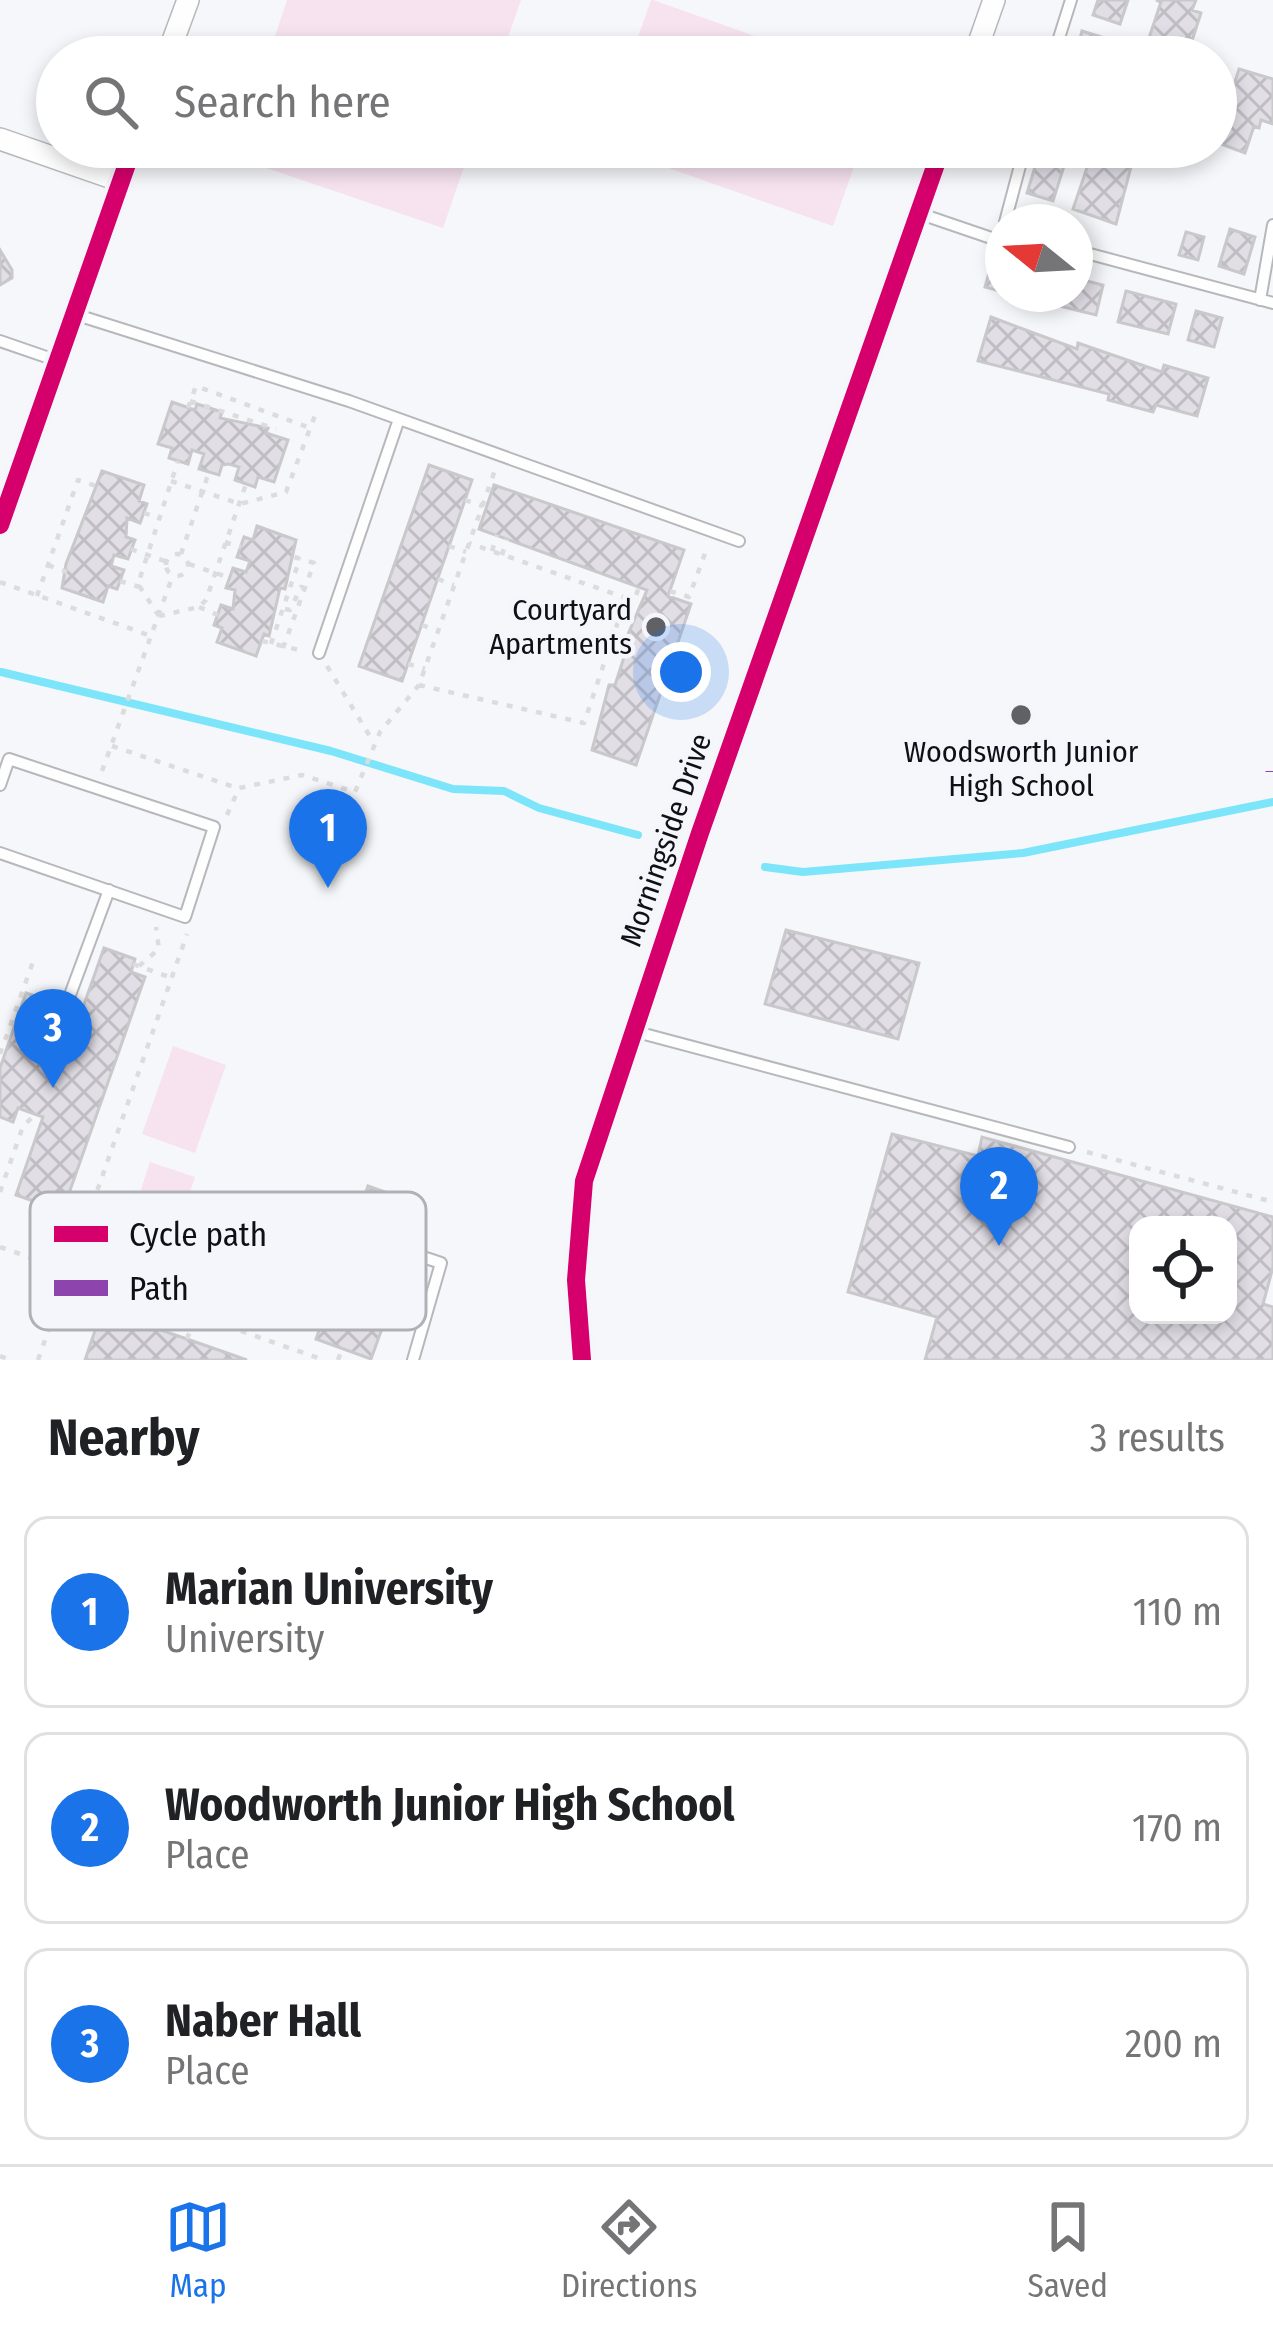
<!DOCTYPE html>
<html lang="en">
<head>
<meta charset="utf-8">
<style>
	body { margin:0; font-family:"Fira Sans Condensed",sans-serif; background:#f6f6f6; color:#202124 }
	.controls { position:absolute; right:36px; bottom:36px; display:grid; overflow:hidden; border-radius:24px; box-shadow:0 6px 18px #0003 }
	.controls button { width:108px; height:108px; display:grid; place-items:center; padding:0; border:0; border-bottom:3px solid #e0e0e0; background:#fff; color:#202124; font:60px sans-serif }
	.compass { position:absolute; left:985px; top:204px; width:108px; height:108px; border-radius:50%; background:#fff; box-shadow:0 6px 18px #0003; rotate:288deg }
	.you { position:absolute; left:681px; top:672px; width:42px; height:42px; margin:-30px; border:9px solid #fff; border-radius:50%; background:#1a73e8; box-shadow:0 0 0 18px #1a73e833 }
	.badge { display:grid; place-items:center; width:78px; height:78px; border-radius:50%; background:#1a73e8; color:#fff; font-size:39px; font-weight:700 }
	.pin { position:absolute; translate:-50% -99px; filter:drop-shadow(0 3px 6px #0008) }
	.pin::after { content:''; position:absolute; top:63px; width:42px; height:36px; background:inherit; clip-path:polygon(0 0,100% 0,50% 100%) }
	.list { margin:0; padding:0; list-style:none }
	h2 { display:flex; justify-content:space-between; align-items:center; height:156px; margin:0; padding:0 48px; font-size:51px }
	h2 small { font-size:39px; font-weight:400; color:#757577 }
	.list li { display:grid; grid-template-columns:78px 1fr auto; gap:36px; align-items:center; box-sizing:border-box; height:192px; margin:0 24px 24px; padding:0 24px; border:3px solid #e0e0e0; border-radius:24px }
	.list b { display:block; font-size:45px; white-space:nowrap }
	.list p { margin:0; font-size:39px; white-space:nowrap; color:#757577 }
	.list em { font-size:39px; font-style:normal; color:#757577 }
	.icon { flex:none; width:66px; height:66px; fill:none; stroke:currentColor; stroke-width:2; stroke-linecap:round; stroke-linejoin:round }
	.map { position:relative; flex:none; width:1273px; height:1360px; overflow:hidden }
	.search { position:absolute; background:#fff; box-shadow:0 6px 18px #0003; left:36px; right:36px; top:36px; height:132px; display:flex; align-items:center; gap:30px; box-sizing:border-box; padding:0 42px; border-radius:66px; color:#757577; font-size:45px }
	.sheet { height:804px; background:#fff }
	nav { display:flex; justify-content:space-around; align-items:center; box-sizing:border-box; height:168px; border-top:3px solid #e0e0e0; background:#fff; font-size:33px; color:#757577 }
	nav a { display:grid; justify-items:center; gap:6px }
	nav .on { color:#1a73e8 }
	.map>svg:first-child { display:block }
	.park { fill:#f7e2f0 }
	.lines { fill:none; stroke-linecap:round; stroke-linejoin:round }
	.stream { stroke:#7ce5f9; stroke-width:8 }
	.building { fill:url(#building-cross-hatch); stroke:#c9c9cc; stroke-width:3; fill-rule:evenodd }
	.service-casing { stroke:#b7b8bc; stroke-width:14 }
	.minor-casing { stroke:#b7b8bc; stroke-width:24 }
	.path { stroke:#dcdcdd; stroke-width:4.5; stroke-dasharray:6 9; stroke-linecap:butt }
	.service { stroke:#fefefe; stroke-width:10 }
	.minor { stroke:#fefefe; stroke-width:21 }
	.quiet { stroke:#8e44ad; stroke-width:15; stroke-dasharray:30 15; stroke-linecap:butt }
	.cycleway-casing { stroke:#f4f6fc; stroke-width:26 }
	.cycleway { stroke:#d6006c; stroke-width:18 }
	.poi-dot { fill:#606065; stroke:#f4f6fc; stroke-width:4.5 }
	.labels { text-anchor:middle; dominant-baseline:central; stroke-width:9; stroke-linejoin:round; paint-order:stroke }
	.poi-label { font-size:30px; fill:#0f0f15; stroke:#f4f6fc; text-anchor:end }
	.street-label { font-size:30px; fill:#0f0f15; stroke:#f4f6fc }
	.key { fill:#f4f6fc; stroke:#afb1b7; stroke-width:3 }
	.key-label { font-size:33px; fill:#0f0f15 }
</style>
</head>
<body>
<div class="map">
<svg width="1273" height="1360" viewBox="0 0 1273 1360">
	<defs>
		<pattern id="building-cross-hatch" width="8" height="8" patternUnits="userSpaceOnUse" patternTransform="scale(3)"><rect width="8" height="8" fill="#e1dee6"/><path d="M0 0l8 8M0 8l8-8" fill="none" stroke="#c0bdc4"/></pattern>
	</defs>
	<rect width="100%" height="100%" fill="#f6f7fa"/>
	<path class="park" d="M287,0H521L501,57H268Z
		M651,0H653L814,57H631Z
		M237,147H471L443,228L234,157Z
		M609,147H861L833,226Z
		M173,1046L226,1065L195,1153L142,1134Z
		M150,1162L195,1177L165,1268L120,1253Z"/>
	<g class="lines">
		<path class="stream" d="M1,672L331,751L453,789L504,791L539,808L638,835
			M765,867L803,872L1023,853L1273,802"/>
	</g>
	<path class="building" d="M1098,0H1128L1120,24L1093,15Z
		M1156,0H1196L1192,10L1201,13L1187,56L1136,57L1142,39L1148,41L1161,2Z
		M1082,31L1108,39L1102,57H1075Z
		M1239,69L1273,79V124L1261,120L1259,128L1254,126L1245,153L1216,142Z
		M1094,147H1143L1138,161L1133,159L1116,224L1073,209Z
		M1039,154L1065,163L1053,201L1027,193Z
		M1230,229L1255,237L1244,274L1219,266Z
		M1186,232L1204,237L1198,260L1179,255Z
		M0,250L12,270V278L0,285Z
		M994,255L1003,258V292L985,287Z
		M1075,278L1103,285L1096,315L1047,303L1049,294H1075Z
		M1126,291L1176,304L1168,334L1118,322Z
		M1196,311L1222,318L1214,347L1188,340Z
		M991,317L1077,349L1078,343L1162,372L1164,365L1208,378L1197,416L1156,405L1153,412L1108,400L1109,394L978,361Z
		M172,402L195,410L197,404L222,412L220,418L268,428L266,433L288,440L274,482L258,477L255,487L235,480L239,467L229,464L222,465L219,475L199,469L204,454L192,450L188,464L169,458L172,448L158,444Z
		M429,465L472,480L402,681L359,666Z
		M102,471L144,485L139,501L147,504L140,523L127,518L126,537L135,540L128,559L114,555L111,566L124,570L117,589L108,586L103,602L62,588L66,564Z
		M494,485L684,550L668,596L691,604L636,765L592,750L609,685H615L626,651L622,648L647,590L479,529Z
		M257,526L296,540L285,589L280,588L269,636L264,634L256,656L217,642L222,628L214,625L221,605L233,609L235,590L226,588L233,568L246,572L250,561L237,557L244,537L253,540Z
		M786,930L919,963L898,1039L765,1004Z
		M104,948L135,959L131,972L145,977L67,1199L52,1193L48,1206L16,1195L43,1117L18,1108L13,1122L0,1117V1068L26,993L56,1003L51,1018L76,1027Z
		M892,1134L978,1156L982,1137L1273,1217V1267L1263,1304L1273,1307V1360H925L937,1317L848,1292ZM1138,1225H1228V1315H1138Z
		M368,1186L396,1196L386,1224L358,1214Z
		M345,1256L401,1276L371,1359L316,1339Z
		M102,1310L187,1339L247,1360H85Z"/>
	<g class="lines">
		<g class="service-casing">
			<path id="service" d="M1053,57L1071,0
				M918,213L1003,242
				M1005,222L1025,147
				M1075,250L1273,303
				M1260,300L1273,225
				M74,314L349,401L739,541
				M0,341L58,361
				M319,653L399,419
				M0,785L9,759L214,827L185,917L0,853
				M67,1003L109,890
				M633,1031L1069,1147
				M360,1236L441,1263L413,1360"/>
		</g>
		<g class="minor-casing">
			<path id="minor" d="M167,57L188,0
				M974,57L994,0
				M0,139L121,181
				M0,525L133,147
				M582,1360L576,1280L584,1181L700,833L942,147"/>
		</g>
		<path class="path" d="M190,401L276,429
			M188,408L196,386L310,428
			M171,481L240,504L286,492L317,410
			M465,500L483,506
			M144,513L159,518
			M225,542L241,547
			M449,546L466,552
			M131,549L167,562
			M492,551L497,535
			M166 565a11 11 0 1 1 22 0a11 11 0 1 1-22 0Z
			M181,554L209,472
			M502,555L507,539
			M189,564L230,578
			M48,565L67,572
			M438,579L454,585
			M120,581L140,587
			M0,582L151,636
			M670,591L689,597L707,548
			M37,596L78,480L96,486
			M626,598L634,601L639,587
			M199,607L218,615
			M285,609L290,610L301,587L305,588
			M159,616L199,607L206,600L246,484
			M159,616L138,584L178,461
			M422,625L438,631
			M262,641L299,650
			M271,644L300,558
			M283,648L314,563L291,556
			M408,664L425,669
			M327,666L374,743
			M419,685L584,723L626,598L469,543
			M112,746L237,788
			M102,771L173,575
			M227,815L239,788L302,775L355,792L380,732L419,685L495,470
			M133,964L172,978
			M139,966L159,949L156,927
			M0,1054L34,959
			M1087,1152L1273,1202
			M0,1192L23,1126L36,1114
			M50,1199L90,1213
			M57,1201L56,1226L71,1271
			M0,1247L324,1360
			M187,1339L196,1316
			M0,1356L11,1360
			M38,1360L187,934
			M338,1360L342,1349"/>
		<use href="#service" class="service"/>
		<use href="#minor" class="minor"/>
		<path class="quiet" d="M1273,771V772"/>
		<g class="cycleway-casing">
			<path id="cycleway" d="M0,525L133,147
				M582,1360L576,1280L584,1181L700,833L942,147"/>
		</g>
		<use href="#cycleway" class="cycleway"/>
	</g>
	<g class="poi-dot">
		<circle cx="656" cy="627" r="12"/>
		<circle cx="1021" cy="715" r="12"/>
	</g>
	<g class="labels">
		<g class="poi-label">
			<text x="632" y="610">Courtyard<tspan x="632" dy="34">Apartments</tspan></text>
			<text x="1021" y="752" text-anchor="middle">Woodsworth Junior<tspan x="1021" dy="34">High School</tspan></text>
		</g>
		<g class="street-label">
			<text transform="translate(666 840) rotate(-71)">Morningside Drive</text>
		</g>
	</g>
	<rect x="30" y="1192" width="396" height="138" rx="18" class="key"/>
	<rect x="54" y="1226" width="54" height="16" fill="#d6006c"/>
	<rect x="54" y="1280" width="54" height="16" fill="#8e44ad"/>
	<g class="key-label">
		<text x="129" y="1246">Cycle path</text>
		<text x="129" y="1300">Path</text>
	</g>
</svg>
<div class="controls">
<button><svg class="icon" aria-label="locate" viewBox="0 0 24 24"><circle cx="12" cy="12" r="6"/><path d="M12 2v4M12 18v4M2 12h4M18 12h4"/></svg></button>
</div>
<svg class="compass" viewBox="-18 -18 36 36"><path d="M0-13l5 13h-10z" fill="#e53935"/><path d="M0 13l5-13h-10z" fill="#757577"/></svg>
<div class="you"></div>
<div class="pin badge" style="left:328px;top:888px">1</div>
<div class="pin badge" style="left:999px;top:1246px">2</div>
<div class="pin badge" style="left:53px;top:1088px">3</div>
<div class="search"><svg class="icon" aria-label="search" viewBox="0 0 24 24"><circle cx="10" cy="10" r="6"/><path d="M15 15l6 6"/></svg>Search here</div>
</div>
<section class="sheet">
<h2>Nearby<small>3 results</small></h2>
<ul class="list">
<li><span class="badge">1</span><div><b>Marian University</b><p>University</p></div><em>110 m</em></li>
<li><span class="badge">2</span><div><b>Woodworth Junior High School</b><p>Place</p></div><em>170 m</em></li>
<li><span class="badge">3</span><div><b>Naber Hall</b><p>Place</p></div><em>200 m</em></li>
</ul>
</section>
<nav>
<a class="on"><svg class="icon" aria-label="map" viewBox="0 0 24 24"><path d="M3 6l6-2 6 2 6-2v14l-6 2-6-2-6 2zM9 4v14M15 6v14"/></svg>Map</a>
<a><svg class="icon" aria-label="directions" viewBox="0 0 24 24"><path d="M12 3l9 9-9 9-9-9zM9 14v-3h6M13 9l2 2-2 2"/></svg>Directions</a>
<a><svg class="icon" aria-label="saved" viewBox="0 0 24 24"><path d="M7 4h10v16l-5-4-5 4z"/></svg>Saved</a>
</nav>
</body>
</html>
